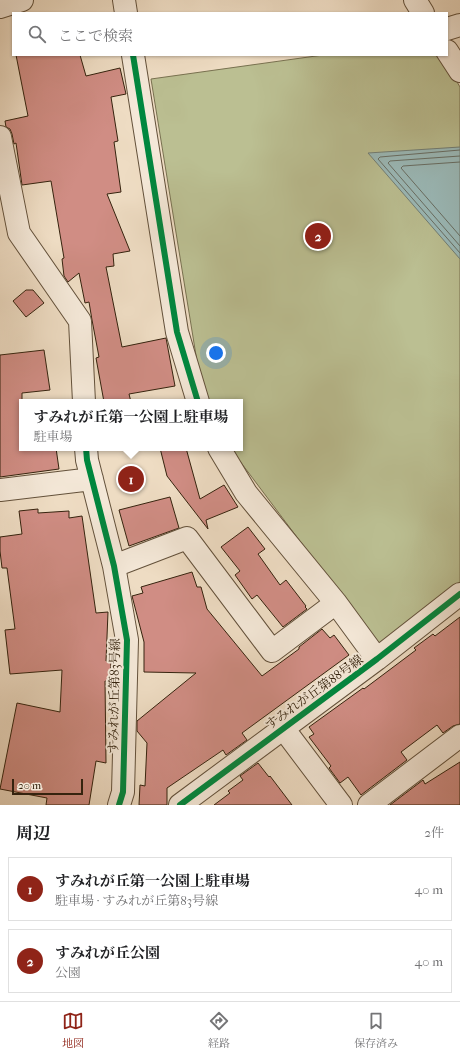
<!DOCTYPE html>
<html lang="ja">
<head>
<meta charset="utf-8">
<style>
	body { margin:0; font-family:"IM FELL French Canon","Noto Serif JP",serif; background:#f6f6f6; color:#202124 }
	.scale { position:absolute; left:12px; bottom:10px; width:71px; box-sizing:border-box; padding-left:4px; border:2px solid #35230e; border-top:0; font-size:11px; line-height:14px; white-space:nowrap; color:#35230e; -webkit-text-stroke:3px #f4e8d8; paint-order:stroke }
	.you { position:absolute; left:216px; top:353px; width:14px; height:14px; margin:-10px; border:3px solid #fff; border-radius:50%; background:#1a73e8; box-shadow:0 0 0 6px #1a73e833 }
	.badge { display:grid; place-items:center; width:26px; height:26px; border-radius:50%; background:#8f2418; color:#fff; font-size:13px; font-weight:700 }
	.pin { position:absolute; translate:-50% -50%; border:2px solid #fff; box-shadow:0 1px 4px #0006 }
	.popup { position:absolute; left:19px; top:399px; width:224px; height:52px; box-sizing:border-box; display:grid; place-content:center; border-radius:0px; background:#fff; filter:drop-shadow(0 1px 3px #0005); font-size:13px; white-space:nowrap; color:#757577 }
	.popup b { font-size:15px; color:#202124 }
	.popup::after { content:''; position:absolute; left:50%; top:100%; margin-left:-8px; border:8px solid transparent; border-top-color:#fff }
	.list { margin:0; padding:0; list-style:none }
	h2 { display:flex; justify-content:space-between; align-items:center; height:52px; margin:0; padding:0 16px; font-size:17px }
	h2 small { font-size:13px; font-weight:400; color:#757577 }
	.list li { display:grid; grid-template-columns:26px 1fr auto; gap:12px; align-items:center; box-sizing:border-box; height:64px; margin:0 8px 8px; padding:0 8px; border:1px solid #e0e0e0; border-radius:0px }
	.list b { display:block; font-size:15px; white-space:nowrap }
	.list p { margin:0; font-size:13px; white-space:nowrap; color:#757577 }
	.list em { font-size:13px; font-style:normal; color:#757577 }
	.icon { flex:none; width:22px; height:22px; fill:none; stroke:currentColor; stroke-width:2; stroke-linecap:round; stroke-linejoin:round }
	.map { position:relative; flex:none; width:460px; height:805px; overflow:hidden }
	.search { position:absolute; background:#fff; box-shadow:0 1px 3px #0004; left:12px; right:12px; top:12px; height:44px; display:flex; align-items:center; gap:10px; box-sizing:border-box; padding:0 14px; border-radius:0px; color:#757577; font-size:15px }
	.sheet { height:196px; background:#fff }
	nav { display:flex; justify-content:space-around; align-items:center; box-sizing:border-box; height:56px; border-top:1px solid #e0e0e0; background:#fff; font-size:11px; color:#757577 }
	nav a { display:grid; justify-items:center; gap:2px }
	nav .on { color:#8f2418 }
	.map>svg:first-child { display:block }
	.green { fill:#bbbf92; stroke:#787150 }
	.water { fill:#9bbab9; stroke:#727e75 }
	.lines { fill:none; stroke-linecap:round; stroke-linejoin:round }
	.shore { stroke:#686e64; stroke-width:1 }
	.building { fill:#d08d84; stroke:#35230e }
	.minor-casing { stroke:#63513b; stroke-width:24 }
	.minor { stroke:#f4e8d8; stroke-width:22 }
	.cycleway-casing { stroke:#f4e8d8; stroke-width:8 }
	.cycleway { stroke:#00873e; stroke-width:6 }
	.labels { text-anchor:middle; dominant-baseline:central; stroke-width:4; stroke-linejoin:round; paint-order:stroke }
	.street-label { font-size:13px; fill:#35230e; stroke:#f4e8d8 }
</style>
</head>
<body>
<div class="map">
<svg width="460" height="805" viewBox="0 0 460 805">
	<rect width="100%" height="100%" fill="#eedcc3"/>
	<filter id="stains"><feTurbulence type="fractalNoise" baseFrequency=".005" numOctaves="4"/><feColorMatrix values="0 0 0 0 .2 0 0 0 0 .09 0 0 0 0 .02 0 0 0 .5 -.17"/></filter>
	<radialGradient id="worn" r=".72"><stop offset=".6" stop-color="#630" stop-opacity="0"/><stop offset="1" stop-color="#630" stop-opacity=".3"/></radialGradient>
	<path class="green" d="M323,55H441L460,87V582L378,645L230,448H240V402H207L201,386L151,79Z"/>
	<path class="water" d="M460,147V259L368,153Z"/>
	<g class="lines">
		<path class="shore" d="M460,150L380,157L378,159L460,253
			M460,156L390,161L388,163L460,246
			M460,162L403,166L401,168L460,236"/>
	</g>
	<path class="building" d="M16,55H80L86,76L120,68L126,94L111,97L118,141L114,142L121,192L107,194L130,251L113,254L114,266L106,267L122,347L166,338L175,386L129,394L131,402H104L96,358L99,357L92,320L89,302L85,303L79,273L68,282L64,276L62,259L64,258L51,181L22,185L16,143L14,144L12,134L10,129L6,127L5,121L28,116Z
		M26,290H33L44,303L26,317L13,301Z
		M44,350L50,390L22,393V448H56L59,469L0,477V355Z
		M160,448H186L200,499L224,485L238,507L206,520L208,529L167,476Z
		M170,497L179,528L129,546L119,510Z
		M38,509V513L69,511V518L82,516L96,613L108,612L106,661H111L110,682L105,681L106,763L96,761L89,805H46L47,798L0,789L17,703L60,712L62,670L10,674L5,630L15,629L7,568H2L0,551V537L22,534L19,511Z
		M248,527L265,549L258,554L280,585L286,580L306,606L305,607L307,609L283,627L257,595L252,599L235,575L240,571L221,547Z
		M192,572L197,587H201L207,609L262,676L299,649V647L322,629L330,638L334,635L349,655L242,733L247,740L226,755L223,750L167,788V805H139L140,785L145,786L147,743L137,731V721L196,673L144,672V642L132,596L143,593L141,587Z
		M460,617V724L453,726L443,733L437,725L401,752L407,760L361,795L348,777L340,783L329,768L331,766L309,737L314,734L309,727L363,688L364,689L416,650L414,648L433,634L435,636Z
		M460,762V805H390L423,780L425,784Z
		M258,763L269,777L270,776L292,805H214L230,793L228,791L243,780L240,776Z"/>
	<g class="lines">
		<g class="minor-casing">
			<path id="minor" d="M124,0L126,13
				M415,0L423,13
				M0,7L22,0
				M447,29L460,25
				M447,51L460,71
				M133,55L177,332L198,402
				M0,137L19,233L80,321L84,402
				M86,448L87,460L114,566L127,640L123,792L119,805
				M219,448L246,493L336,603L377,659
				M0,490L92,479
				M114,566L187,538L272,651L336,603
				M283,728L341,805
				M180,805L377,659L460,594
				M369,805L460,736"/>
		</g>
		<use href="#minor" class="minor"/>
		<g class="cycleway-casing">
			<path id="cycleway" d="M133,55L177,332L198,402
				M86,448L87,460L114,566L127,640L123,792L119,805
				M180,805L377,659L460,594"/>
		</g>
		<use href="#cycleway" class="cycleway"/>
	</g>
	<g class="labels">
		<g class="street-label">
			<text transform="translate(314 692) rotate(-36)">すみれが丘第88号線</text>
			<text transform="translate(114 696) rotate(-89)">すみれが丘第83号線</text>
		</g>
	</g>
	<rect width="100%" height="100%" filter="url(#stains)"/>
	<rect width="100%" height="100%" fill="url(#worn)"/>
</svg>
<div class="scale">20 m</div>
<div class="you"></div>
<div class="pin badge" style="left:131px;top:479px">1</div>
<div class="popup"><b>すみれが丘第一公園上駐車場</b>駐車場</div>
<div class="pin badge" style="left:318px;top:236px">2</div>
<div class="search"><svg class="icon" aria-label="search" viewBox="0 0 24 24"><circle cx="10" cy="10" r="6"/><path d="M15 15l6 6"/></svg>ここで検索</div>
</div>
<section class="sheet">
<h2>周辺<small>2件</small></h2>
<ul class="list">
<li><span class="badge">1</span><div><b>すみれが丘第一公園上駐車場</b><p>駐車場 · すみれが丘第83号線</p></div><em>40 m</em></li>
<li><span class="badge">2</span><div><b>すみれが丘公園</b><p>公園</p></div><em>40 m</em></li>
</ul>
</section>
<nav>
<a class="on"><svg class="icon" aria-label="map" viewBox="0 0 24 24"><path d="M3 6l6-2 6 2 6-2v14l-6 2-6-2-6 2zM9 4v14M15 6v14"/></svg>地図</a>
<a><svg class="icon" aria-label="directions" viewBox="0 0 24 24"><path d="M12 3l9 9-9 9-9-9zM9 14v-3h6M13 9l2 2-2 2"/></svg>経路</a>
<a><svg class="icon" aria-label="saved" viewBox="0 0 24 24"><path d="M7 4h10v16l-5-4-5 4z"/></svg>保存済み</a>
</nav>
</body>
</html>
